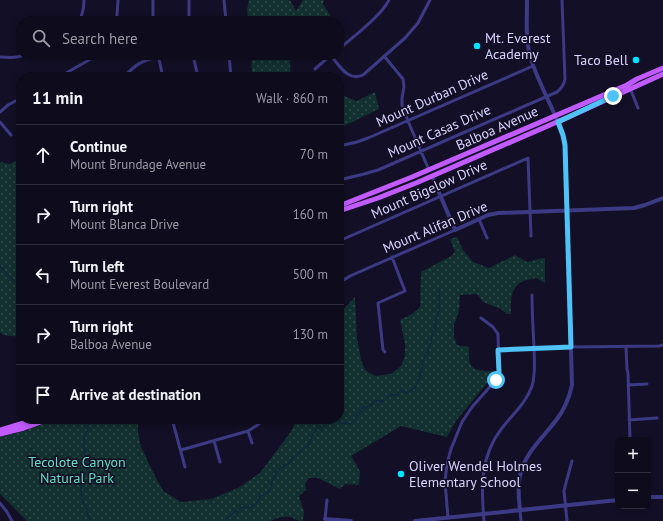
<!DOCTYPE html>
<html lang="en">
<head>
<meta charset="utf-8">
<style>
	body { margin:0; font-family:"PT Sans",sans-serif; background:#1c1929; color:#f1f3f6 }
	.controls { position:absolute; right:12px; bottom:12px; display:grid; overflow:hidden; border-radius:8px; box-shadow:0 2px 6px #0003 }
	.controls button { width:36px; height:36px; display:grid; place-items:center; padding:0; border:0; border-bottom:1px solid #2e2b3b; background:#0e0b1c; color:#f1f3f6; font:20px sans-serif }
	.stop { position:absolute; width:12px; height:12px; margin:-9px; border:3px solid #4fc3f7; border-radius:50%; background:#fff }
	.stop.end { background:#4fc3f7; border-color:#fff; box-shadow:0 1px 4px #0008 }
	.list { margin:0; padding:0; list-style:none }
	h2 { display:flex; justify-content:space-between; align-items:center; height:52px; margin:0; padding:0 16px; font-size:17px }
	h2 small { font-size:13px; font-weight:400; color:#9b9ba3 }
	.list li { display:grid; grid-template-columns:26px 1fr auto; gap:12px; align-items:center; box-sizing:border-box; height:60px; padding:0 16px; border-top:1px solid #2e2b3b }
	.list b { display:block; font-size:15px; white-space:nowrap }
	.list p { margin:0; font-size:13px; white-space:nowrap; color:#9b9ba3 }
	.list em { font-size:13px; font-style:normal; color:#9b9ba3 }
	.icon { flex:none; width:22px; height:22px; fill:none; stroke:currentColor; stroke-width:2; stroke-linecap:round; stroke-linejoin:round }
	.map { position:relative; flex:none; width:663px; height:521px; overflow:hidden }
	.search { position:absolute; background:#0e0b1c; box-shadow:0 2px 6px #0003; left:16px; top:16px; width:328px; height:44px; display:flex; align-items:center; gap:10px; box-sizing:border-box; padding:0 14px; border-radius:16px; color:#9b9ba3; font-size:15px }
	.panel { position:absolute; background:#0e0b1c; box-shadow:0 2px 6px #0003; left:16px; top:72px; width:328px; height:352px; border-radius:16px }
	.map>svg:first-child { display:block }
	.park { fill:url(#park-dots) }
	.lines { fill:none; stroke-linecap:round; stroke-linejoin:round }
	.stream { stroke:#0c2248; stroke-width:1 }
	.minor { stroke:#3d3a85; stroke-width:3 }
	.tertiary { stroke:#3d3a85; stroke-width:4 }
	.primary { stroke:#c25bff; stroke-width:5 }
	.route { stroke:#4fc3f7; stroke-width:5 }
	.poi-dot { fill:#00e5ff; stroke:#130f26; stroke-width:1.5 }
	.labels { text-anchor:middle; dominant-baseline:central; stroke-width:3.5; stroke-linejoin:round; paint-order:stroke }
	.poi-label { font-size:14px; fill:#d9d4ff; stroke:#130f26; text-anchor:start }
	.street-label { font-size:14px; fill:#d9d4ff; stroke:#130f26 }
	.park-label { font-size:14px; fill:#5fe0c0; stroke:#130f26 }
</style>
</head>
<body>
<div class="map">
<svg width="663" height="521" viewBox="0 0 663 521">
	<defs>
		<pattern id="park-dots" width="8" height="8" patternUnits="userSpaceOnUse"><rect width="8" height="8" fill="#12302f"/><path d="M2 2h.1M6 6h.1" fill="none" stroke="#344d4e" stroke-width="1.8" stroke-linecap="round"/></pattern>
	</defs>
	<rect width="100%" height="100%" fill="#130f26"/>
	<path class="park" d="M249,0H290L296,11L303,0H324L323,4L334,21H248L247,10Z
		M251,55H294L290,62L291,77H251L252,75Z
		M375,92L379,109L340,128L339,127V94L357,101Z
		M21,158V337L3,335L0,332V162L10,164Z
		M457,237L463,250L473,262L489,268L515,255L527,262L542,258H545V283L536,278C532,279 526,280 523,281C509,288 511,302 511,314H507L501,309L483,302L477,294L460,295L459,311L454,325V337L457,345L469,347C468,368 471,371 492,371L491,378L456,421L447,437L401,426L351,456L360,471L359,485L345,484L340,489L318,478H309L305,483L306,490L299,496L304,512L303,521C298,521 297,520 293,518C285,515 278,518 270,521H27L0,494V437L28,430L31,419H138V433L141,447L153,472L163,491L181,502L211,499L238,488L260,473L290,433L297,419H339V314L355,297L357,338L361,360L365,370L375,376L391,374L401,366L405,356V344L400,320L412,314L420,307L421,272L451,256L455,252L450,239Z"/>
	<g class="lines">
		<path class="stream" d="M0,265L10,278L21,286
			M91,419L84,439V449L88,466L81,485L82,500L86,507L88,516L92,521
			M224,521L242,507L249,508L257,503L259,497L270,491C270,485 275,473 279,469C282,466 288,464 291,462L292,458L309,445C310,439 313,433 318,429C322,426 320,428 324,425C326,422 327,421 331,420C339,419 342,424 347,424C353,424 357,418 357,414L361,413L362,411V408L372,405L374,401H384L390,395L398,394L399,392L401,390L407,393L415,388L418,380L421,374L423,360L425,357L429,347L431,343L432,334L436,327L435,322L439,311V290"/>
		<path class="minor" d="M153,0V21
			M189,0V21
			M224,0L226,21
			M79,21C83,14 84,8 84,0
			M116,21L117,15L118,0
			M339,49C354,36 380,17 389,0
			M158,55L163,77
			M193,55L198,77
			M229,55L231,77
			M331,56C339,65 348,82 363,75L405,38L418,23L430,0
			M384,56L403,79L404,87L402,98V105L408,121L429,170
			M0,57C8,57 16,59 23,55
			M315,69L331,55
			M59,77L89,60L95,55
			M124,77C136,64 141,61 158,57
			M629,88L632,93L638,108
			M0,112L8,105L21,98
			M0,122L11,135
			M339,146L357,142L368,138L533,66
			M339,180L364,174L378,170L557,92C562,88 564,85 565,79L562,0
			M479,219L487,238
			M339,241L528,158L531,236
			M339,283L350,276L455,230
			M626,347L627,369L628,373L630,440
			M498,350L571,347L659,346L663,345
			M385,352L383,350L378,303L405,291L392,257
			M628,385L647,384
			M172,419L185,467
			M629,420L657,418
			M248,431L252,443
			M214,441L220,462
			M181,450L248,431L256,426L265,419
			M0,503L7,512L12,521
			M520,510L521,521
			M448,518L445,481L447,464L451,449L462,422L472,407L496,380L499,372L498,334L493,327L481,318
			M325,519L327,500
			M484,521C481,487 480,456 502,428C513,414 526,403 532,386C536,373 534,360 534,346C533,329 532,312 532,295
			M567,521L564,491L566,483L572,461"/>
		<path class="tertiary" d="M432,176L455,230L488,215L498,213L634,208L645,205L663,198
			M648,497H663
			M520,510C519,499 517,487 520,476C525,452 543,438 557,419C565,409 569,398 572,385L565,145C559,116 541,90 532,62C525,43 527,20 527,0
			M325,519L351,521
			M415,521L618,500"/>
		<path class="primary" d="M339,206L412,177L627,85L637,79L663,68
			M339,211L378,198L416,183L573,115L663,74
			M0,430L37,419
			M0,434L24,428L49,419"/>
	</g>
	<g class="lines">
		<path class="route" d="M496,380L499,372L498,350L571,347L565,145L563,135L558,122L613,96"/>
	</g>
	<g class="poi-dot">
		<circle cx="477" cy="46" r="4"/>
		<circle cx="636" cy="60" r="4"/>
		<circle cx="401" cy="474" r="4"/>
	</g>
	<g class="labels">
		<g class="poi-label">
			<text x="485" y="38">Mt. Everest<tspan x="485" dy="16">Academy</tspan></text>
			<text x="628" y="60" text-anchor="end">Taco Bell</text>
			<text x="409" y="466">Oliver Wendel Holmes<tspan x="409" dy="16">Elementary School</tspan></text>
		</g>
		<g class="street-label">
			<text transform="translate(432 98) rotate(-24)">Mount Durban Drive</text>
			<text transform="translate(497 128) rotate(-24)">Balboa Avenue</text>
			<text transform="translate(439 131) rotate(-24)">Mount Casas Drive</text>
			<text transform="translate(429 189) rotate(-24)">Mount Bigelow Drive</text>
			<text transform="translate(435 227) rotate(-23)">Mount Alifan Drive</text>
		</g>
		<g class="park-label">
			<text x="77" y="462">Tecolote Canyon<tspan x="77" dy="16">Natural Park</tspan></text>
		</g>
	</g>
</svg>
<div class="controls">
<button>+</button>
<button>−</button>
</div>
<div class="stop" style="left:496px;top:380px"></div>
<div class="stop end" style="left:613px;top:96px"></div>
<div class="search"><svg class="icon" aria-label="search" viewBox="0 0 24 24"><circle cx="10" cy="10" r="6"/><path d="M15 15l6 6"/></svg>Search here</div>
<section class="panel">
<h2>11 min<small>Walk · 860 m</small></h2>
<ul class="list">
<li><svg class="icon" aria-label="ahead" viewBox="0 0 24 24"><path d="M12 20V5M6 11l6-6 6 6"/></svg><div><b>Continue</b><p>Mount Brundage Avenue</p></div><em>70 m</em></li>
<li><svg class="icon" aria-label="right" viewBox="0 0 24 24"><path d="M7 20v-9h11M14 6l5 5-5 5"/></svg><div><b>Turn right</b><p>Mount Blanca Drive</p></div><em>160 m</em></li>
<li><svg class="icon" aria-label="left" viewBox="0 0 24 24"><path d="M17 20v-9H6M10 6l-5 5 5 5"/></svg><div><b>Turn left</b><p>Mount Everest Boulevard</p></div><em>500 m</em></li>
<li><svg class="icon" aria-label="right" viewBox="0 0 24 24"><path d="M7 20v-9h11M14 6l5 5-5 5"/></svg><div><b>Turn right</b><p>Balboa Avenue</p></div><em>130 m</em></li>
<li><svg class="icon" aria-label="arrive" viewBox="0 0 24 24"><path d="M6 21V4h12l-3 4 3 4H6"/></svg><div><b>Arrive at destination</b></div></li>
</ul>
</section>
</div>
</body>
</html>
